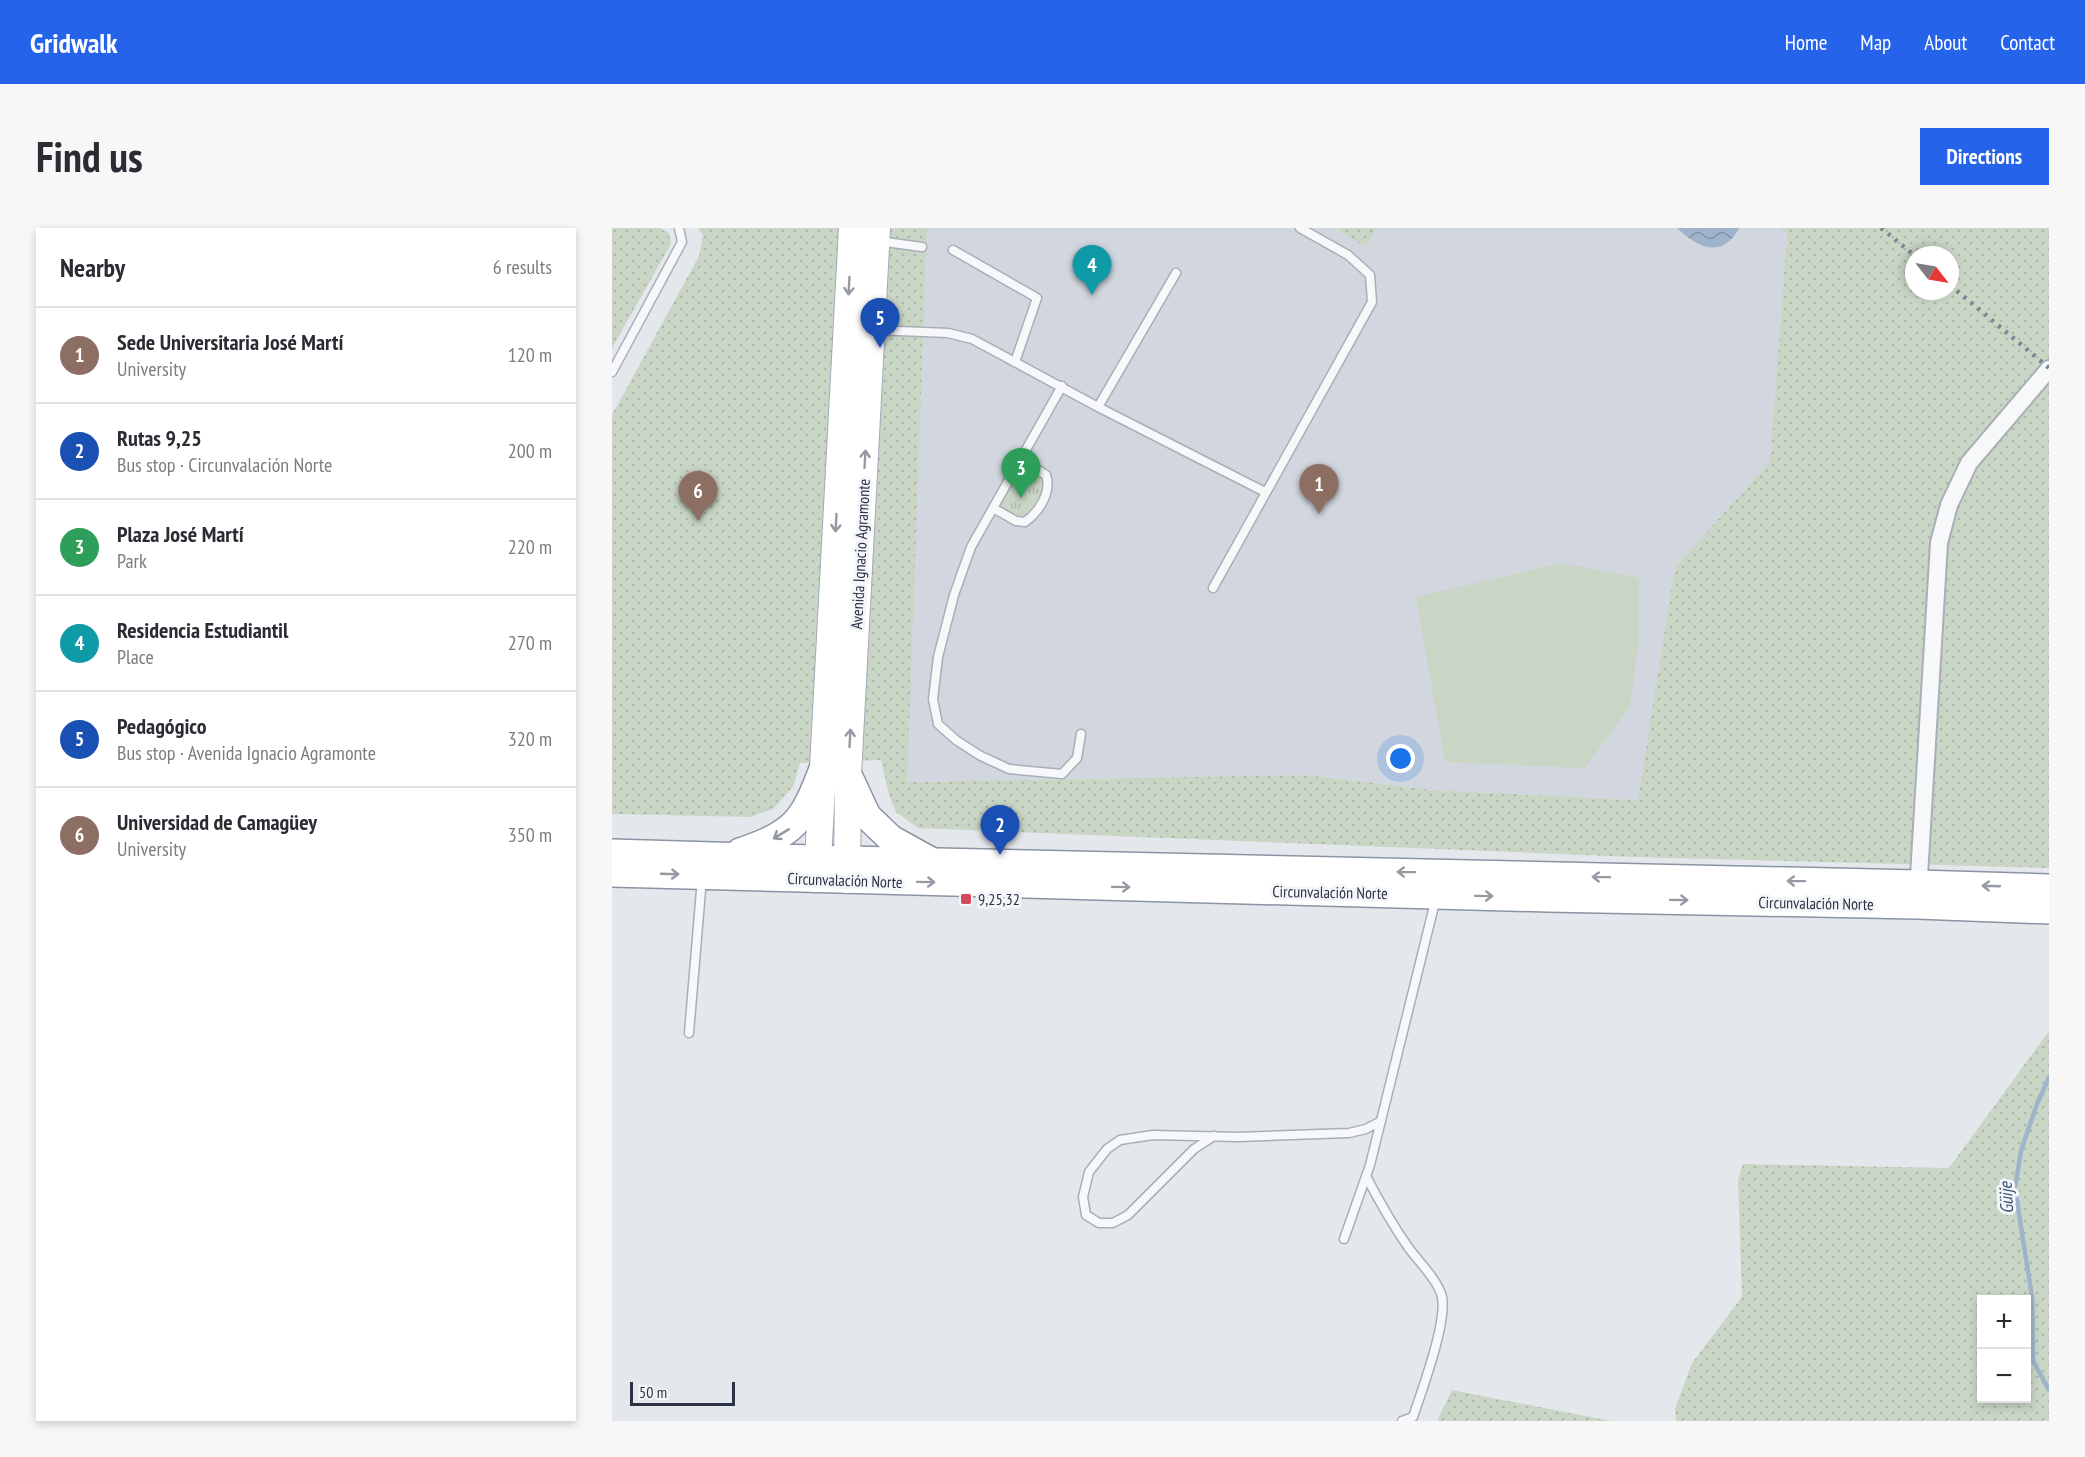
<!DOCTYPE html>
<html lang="en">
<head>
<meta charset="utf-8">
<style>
	body { margin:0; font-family:"PT Sans Narrow",sans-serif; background:#f7f7f7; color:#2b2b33 }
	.controls { position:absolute; right:18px; bottom:18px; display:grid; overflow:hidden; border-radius:0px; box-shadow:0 3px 9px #0003 }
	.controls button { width:54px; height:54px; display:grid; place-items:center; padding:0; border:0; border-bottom:2px solid #e1e1e2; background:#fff; color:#2b2b33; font:30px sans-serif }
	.compass { position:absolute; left:1293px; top:18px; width:54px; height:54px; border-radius:50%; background:#fff; box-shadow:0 3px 9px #0003; rotate:121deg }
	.scale { position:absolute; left:18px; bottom:15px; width:105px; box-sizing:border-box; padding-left:6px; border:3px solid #2b3445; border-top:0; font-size:16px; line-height:21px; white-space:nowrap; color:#2b3445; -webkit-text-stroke:4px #f4f6f9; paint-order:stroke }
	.you { position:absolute; left:789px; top:531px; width:21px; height:21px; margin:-15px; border:4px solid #fff; border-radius:50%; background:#1a73e8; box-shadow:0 0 0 9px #1a73e833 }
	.badge { display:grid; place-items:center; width:39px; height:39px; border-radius:50%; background:#2563eb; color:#fff; font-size:20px; font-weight:700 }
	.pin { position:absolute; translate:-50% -50px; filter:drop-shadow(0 2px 3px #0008) }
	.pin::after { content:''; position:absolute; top:32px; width:21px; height:18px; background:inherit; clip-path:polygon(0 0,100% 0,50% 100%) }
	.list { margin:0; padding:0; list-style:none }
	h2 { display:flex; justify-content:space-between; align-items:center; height:78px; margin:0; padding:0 24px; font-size:26px }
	h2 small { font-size:20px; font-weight:400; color:#7c7c81 }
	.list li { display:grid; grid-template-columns:39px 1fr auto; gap:18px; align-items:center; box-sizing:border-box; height:96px; padding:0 24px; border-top:2px solid #e1e1e2 }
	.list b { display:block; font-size:22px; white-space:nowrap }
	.list p { margin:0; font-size:20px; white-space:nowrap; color:#7c7c81 }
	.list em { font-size:20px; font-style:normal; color:#7c7c81 }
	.map { position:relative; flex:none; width:1437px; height:1193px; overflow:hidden; border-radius:0px }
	header { display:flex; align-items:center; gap:36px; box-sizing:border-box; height:84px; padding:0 30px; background:#2563eb; color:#fff }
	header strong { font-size:28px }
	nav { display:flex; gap:33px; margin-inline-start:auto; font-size:21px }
	.intro { display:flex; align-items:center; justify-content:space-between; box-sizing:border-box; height:144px; padding:0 36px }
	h1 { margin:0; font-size:42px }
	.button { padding:15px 27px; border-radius:0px; background:#2563eb; color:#fff; font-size:21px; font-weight:700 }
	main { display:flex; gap:36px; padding:0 36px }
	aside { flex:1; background:#fff; border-radius:0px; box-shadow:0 3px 9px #0003 }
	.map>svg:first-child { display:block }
	.built { fill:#d2d6de }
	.grass { fill:url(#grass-dots); fill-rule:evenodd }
	.park { fill:url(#park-tufts) }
	.pitch { fill:#c9d6c5 }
	.water { fill:url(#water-waves) }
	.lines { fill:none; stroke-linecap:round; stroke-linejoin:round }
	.stream { stroke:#9fb4cc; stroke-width:4.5 }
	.service-casing { stroke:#a9aeb7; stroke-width:11 }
	.minor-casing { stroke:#a9aeb7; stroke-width:20 }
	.primary-casing { stroke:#a3abb8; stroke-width:28 }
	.trunk-casing { stroke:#8b94a3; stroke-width:30 }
	.service { stroke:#f7f8fa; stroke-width:8 }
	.minor { stroke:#f7f8fa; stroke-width:16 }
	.primary { stroke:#fff; stroke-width:26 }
	.trunk { stroke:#fff; stroke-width:27 }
	.rail { stroke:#7d8696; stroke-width:4.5; stroke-dasharray:3 6; stroke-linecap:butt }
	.oneway { stroke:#959aa2 }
	.poi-dot { fill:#d1495b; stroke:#f4f6f9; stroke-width:2 }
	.labels { text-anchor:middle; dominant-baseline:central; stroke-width:6; stroke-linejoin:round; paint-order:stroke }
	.street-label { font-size:16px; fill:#2b3445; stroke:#f4f6f9 }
	.poi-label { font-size:16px; fill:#2b3445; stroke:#f4f6f9; text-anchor:start }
	.water-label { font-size:18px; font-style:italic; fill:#34527a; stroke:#f4f6f9 }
</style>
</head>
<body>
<header>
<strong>Gridwalk</strong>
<nav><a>Home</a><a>Map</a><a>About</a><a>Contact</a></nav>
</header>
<div class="intro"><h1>Find us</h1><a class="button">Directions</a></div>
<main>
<aside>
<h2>Nearby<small>6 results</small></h2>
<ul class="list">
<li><span class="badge" style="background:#8d6e63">1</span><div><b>Sede Universitaria José Martí</b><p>University</p></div><em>120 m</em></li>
<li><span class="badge" style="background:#1a4fb4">2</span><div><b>Rutas 9,25</b><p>Bus stop · Circunvalación Norte</p></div><em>200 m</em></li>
<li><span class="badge" style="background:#2e9e5b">3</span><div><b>Plaza José Martí</b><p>Park</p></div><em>220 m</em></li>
<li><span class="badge" style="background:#0f9aa8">4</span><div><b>Residencia Estudiantil</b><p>Place</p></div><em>270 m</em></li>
<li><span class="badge" style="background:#1a4fb4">5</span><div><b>Pedagógico</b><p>Bus stop · Avenida Ignacio Agramonte</p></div><em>320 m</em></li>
<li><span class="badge" style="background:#8d6e63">6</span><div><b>Universidad de Camagüey</b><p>University</p></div><em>350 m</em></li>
</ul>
</aside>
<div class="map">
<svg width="1437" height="1193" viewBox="0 0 1437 1193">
	<defs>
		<pattern id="grass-dots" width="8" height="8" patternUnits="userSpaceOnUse" patternTransform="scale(1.5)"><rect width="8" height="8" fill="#c9d6c5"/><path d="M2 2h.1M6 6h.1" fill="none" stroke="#adb8ab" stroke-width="1.8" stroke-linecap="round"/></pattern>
		<pattern id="park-tufts" width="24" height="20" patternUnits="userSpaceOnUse" patternTransform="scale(1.5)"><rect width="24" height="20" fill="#c9d6c5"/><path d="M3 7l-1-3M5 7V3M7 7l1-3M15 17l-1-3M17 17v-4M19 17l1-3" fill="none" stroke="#adb8ab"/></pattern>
		<pattern id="water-waves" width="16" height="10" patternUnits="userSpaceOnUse" patternTransform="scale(1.5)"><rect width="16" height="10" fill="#9fb4cc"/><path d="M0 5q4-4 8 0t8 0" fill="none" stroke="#8293a7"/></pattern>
	</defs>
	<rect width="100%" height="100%" fill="#e4e7ec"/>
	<path class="built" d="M315,0H1167L1175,7L1158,234L1063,339L1027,572L821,562L693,547L294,554Z"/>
	<path class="grass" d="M0,0H48L57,5L59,16L0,120Z
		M86,0H315L295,554L693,547L821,562L1026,572L1063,339L1158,234L1175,7L1167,0H1437V640L1023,629L306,600L284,584L277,567L269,532L188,535L181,559L161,581L138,589L0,586V187L87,28L91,7ZM1302,27H1338V63H1302Z
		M728,0H764L754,19L727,3Z
		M1437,803V1193H1064L1063,1181L1080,1135L1130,1069L1126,951L1131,936L1337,940ZM1370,1072H1414V1170H1370Z
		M840,1162L999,1193H825Z"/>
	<path class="park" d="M409,237L432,249V263L417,287C406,291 396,283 387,278Z"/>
	<path class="pitch" d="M950,335L1027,350L1026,417L1018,478L973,540L833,534L804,369Z"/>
	<path class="water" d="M1065,0H1127V1C1109,31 1086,20 1065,0Z"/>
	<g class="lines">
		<path class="stream" d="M1437,849L1425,876L1409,923L1403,960L1420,1069L1421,1133L1437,1162"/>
		<g class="service-casing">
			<path id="service" d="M266,13L310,19
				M341,22L425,70L403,134
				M263,102L336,105L360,111L486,179L653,264
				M0,144L70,14L67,0
				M450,158L359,319L342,367L326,429L321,471L326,496L344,512L367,527L397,541L450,546L465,530L469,506
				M486,179L564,45
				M381,280L404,293L413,294C427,284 440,264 434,247L408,231
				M601,360L760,74L758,47L736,27L688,0
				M77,805L90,650
				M602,908L582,921L516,987L501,995H487L474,987L471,969L477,944L495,921L508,912L541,907L626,909L737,905L754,901L769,893
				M754,948C767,973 780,996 796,1019C806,1033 826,1052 830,1069C835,1095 810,1162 801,1189L790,1193
				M732,1011L758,937L824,670"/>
		</g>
		<g class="minor-casing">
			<path id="minor" d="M1306,665L1327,315L1337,277L1357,235L1437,141"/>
		</g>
		<g class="primary-casing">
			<path id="primary" d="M205,651L240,0
				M235,652L236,547L265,0"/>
		</g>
		<g class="trunk-casing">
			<path id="trunk" d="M236,547L255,588L279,611L317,632
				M128,624C183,605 191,594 211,541
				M0,625L234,632L1306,656L1437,660
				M0,645L936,670L1305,677L1437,682"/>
		</g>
		<use href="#service" class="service"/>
		<use href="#minor" class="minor"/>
		<use href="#primary" class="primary"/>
		<use href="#trunk" class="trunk"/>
		<path class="rail" d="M1269,0L1302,27
			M1338,57L1437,140"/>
	</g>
	<defs><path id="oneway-shaft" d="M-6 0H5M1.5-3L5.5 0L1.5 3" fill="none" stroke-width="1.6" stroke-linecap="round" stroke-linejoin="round" transform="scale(1.5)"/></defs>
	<g class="oneway">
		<use href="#oneway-shaft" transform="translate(237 58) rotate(93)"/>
		<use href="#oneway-shaft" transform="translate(253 231) rotate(-87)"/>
		<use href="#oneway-shaft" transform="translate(224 295) rotate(93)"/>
		<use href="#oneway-shaft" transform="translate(238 510) rotate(-87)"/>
		<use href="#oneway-shaft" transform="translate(169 606) rotate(149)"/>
		<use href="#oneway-shaft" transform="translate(794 644) rotate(-179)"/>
		<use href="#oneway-shaft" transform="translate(58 646) rotate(2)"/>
		<use href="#oneway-shaft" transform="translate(989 649) rotate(-179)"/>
		<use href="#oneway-shaft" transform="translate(1184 653) rotate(-179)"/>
		<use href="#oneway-shaft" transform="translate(314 654) rotate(1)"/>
		<use href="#oneway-shaft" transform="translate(1379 658) rotate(-178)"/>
		<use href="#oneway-shaft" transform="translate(509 659) rotate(1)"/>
		<use href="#oneway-shaft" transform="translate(872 668) rotate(1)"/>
		<use href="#oneway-shaft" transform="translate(1067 672) rotate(1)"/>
	</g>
	<rect class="poi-dot" x="348" y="665" width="12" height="12" rx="3"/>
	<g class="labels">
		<g class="street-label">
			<text transform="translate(248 326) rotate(-87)">Avenida Ignacio Agramonte</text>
			<text transform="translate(233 652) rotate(2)">Circunvalación Norte</text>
			<text transform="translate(718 664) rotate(1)">Circunvalación Norte</text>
			<text transform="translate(1204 675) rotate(1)">Circunvalación Norte</text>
		</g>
		<g class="poi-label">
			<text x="366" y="671">9,25,32</text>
		</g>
		<g class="water-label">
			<text transform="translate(1394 970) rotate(-93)">Güije</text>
		</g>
	</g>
</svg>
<div class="controls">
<button>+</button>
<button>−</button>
</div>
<svg class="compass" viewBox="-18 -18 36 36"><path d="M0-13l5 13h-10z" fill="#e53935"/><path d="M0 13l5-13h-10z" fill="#7c7c81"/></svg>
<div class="scale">50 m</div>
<div class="you"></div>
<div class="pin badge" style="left:707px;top:286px;background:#8d6e63">1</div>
<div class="pin badge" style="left:388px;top:627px;background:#1a4fb4">2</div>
<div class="pin badge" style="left:409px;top:270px;background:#2e9e5b">3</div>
<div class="pin badge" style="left:480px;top:67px;background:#0f9aa8">4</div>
<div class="pin badge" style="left:268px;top:120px;background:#1a4fb4">5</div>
<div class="pin badge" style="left:86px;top:293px;background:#8d6e63">6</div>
</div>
</main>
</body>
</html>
